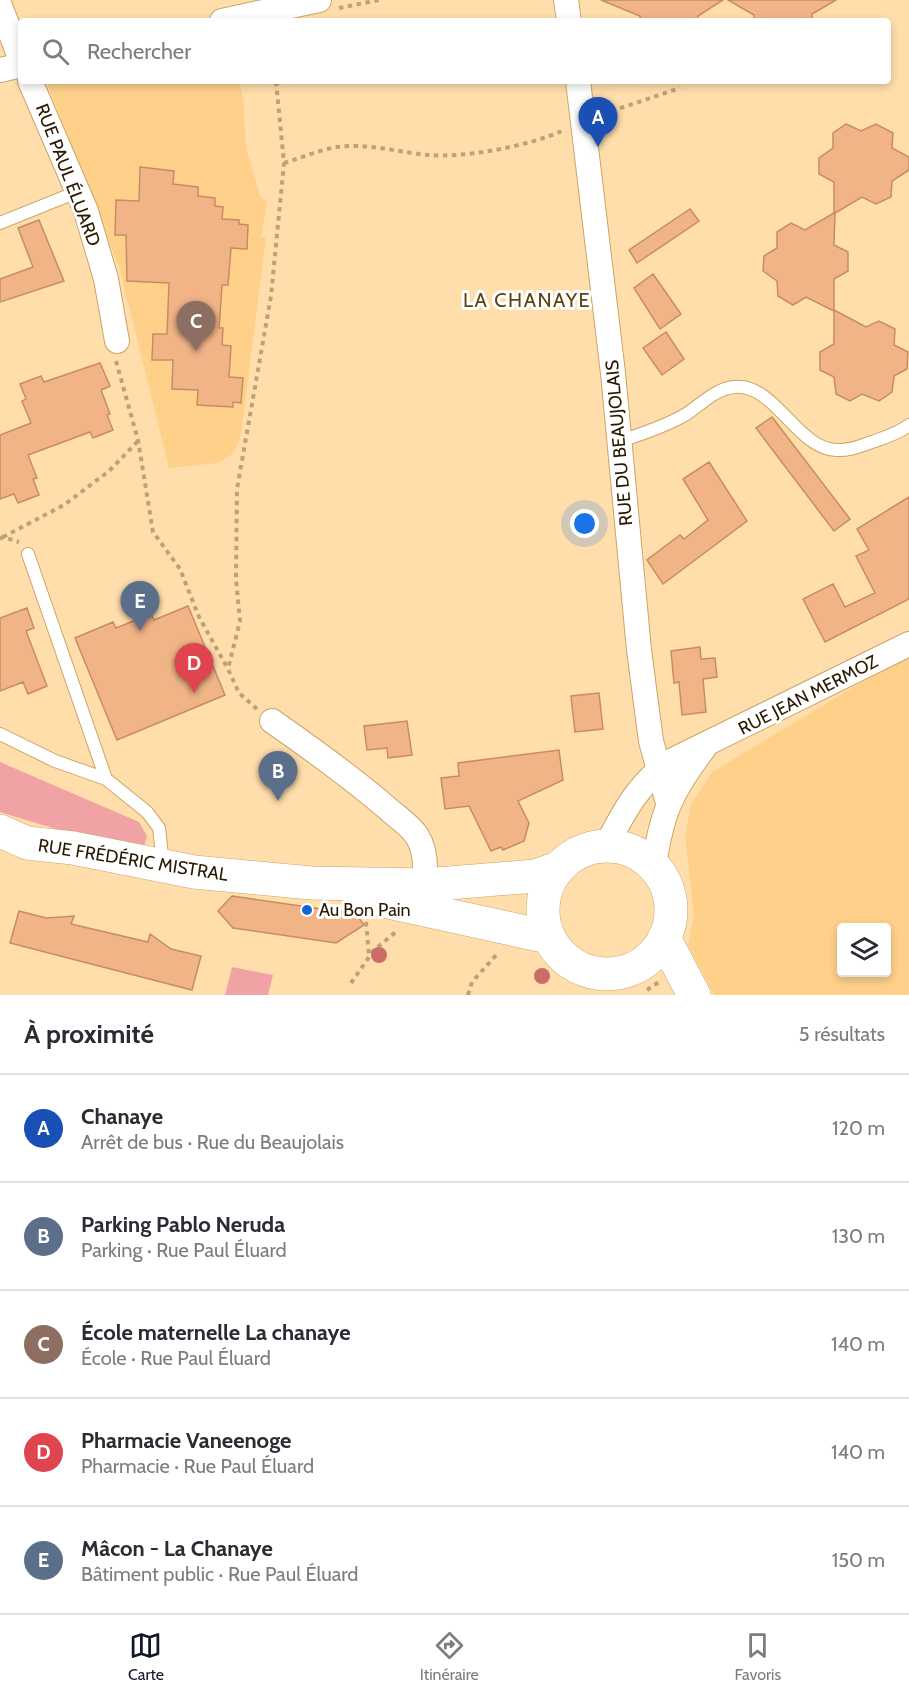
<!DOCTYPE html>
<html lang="fr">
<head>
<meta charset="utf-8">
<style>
	body { margin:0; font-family:Cabin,sans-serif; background:#f2f2f3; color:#2b2b33 }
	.controls { position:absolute; right:18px; bottom:18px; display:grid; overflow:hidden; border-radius:6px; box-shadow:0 3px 9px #0003 }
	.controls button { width:54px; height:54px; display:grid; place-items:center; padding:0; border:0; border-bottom:2px solid #e1e1e2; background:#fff; color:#2b2b33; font:30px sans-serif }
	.you { position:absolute; left:585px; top:524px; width:21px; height:21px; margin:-15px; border:4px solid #fff; border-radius:50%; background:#1a73e8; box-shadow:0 0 0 9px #1a73e833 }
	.badge { display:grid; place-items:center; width:39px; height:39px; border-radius:50%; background:#111827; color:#fff; font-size:20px; font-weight:700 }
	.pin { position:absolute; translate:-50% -50px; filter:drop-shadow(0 2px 3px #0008) }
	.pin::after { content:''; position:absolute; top:32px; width:21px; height:18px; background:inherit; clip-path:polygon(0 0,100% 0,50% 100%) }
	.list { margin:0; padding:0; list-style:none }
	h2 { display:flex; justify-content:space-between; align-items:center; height:78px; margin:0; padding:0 24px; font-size:26px }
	h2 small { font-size:20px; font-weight:400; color:#7c7c81 }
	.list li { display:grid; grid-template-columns:39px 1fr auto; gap:18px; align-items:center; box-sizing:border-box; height:108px; padding:0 24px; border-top:2px solid #e1e1e2 }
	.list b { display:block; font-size:22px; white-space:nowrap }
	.list p { margin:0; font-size:20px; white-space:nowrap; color:#7c7c81 }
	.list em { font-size:20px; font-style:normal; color:#7c7c81 }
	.icon { flex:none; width:33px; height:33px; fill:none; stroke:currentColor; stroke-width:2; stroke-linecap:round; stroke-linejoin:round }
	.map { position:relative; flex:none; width:909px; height:995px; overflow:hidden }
	.search { position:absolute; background:#fff; box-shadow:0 3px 9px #0003; left:18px; right:18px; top:18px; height:66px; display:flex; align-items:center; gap:15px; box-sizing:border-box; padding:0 21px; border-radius:6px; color:#7c7c81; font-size:22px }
	.sheet { height:618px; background:#fff }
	nav { display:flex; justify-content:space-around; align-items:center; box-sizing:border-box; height:84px; border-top:2px solid #e1e1e2; background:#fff; font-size:16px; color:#7c7c81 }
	nav a { display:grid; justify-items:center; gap:3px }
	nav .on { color:#111827 }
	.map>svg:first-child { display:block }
	.built { fill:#fed08a; fill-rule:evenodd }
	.green { fill:#f1a2a4 }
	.building { fill:#f0b487; stroke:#c78d61; stroke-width:1.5 }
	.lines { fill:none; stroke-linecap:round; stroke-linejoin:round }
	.lane-casing { stroke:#cca467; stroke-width:14 }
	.street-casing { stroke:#cca467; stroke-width:26 }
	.secondary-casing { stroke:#cca467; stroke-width:34 }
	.path { stroke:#bda278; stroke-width:4; stroke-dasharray:4.5 4.5; stroke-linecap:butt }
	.lane { stroke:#fff; stroke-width:12 }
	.street { stroke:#fff; stroke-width:24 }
	.secondary { stroke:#fff; stroke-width:33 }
	.tree { fill:#ca6c68 }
	.poi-dot { fill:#1367d1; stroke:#fff; stroke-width:2 }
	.labels { text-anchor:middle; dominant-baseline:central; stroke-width:6; stroke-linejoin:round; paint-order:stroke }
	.street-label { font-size:18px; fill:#281901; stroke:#fff }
	.poi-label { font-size:18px; fill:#281901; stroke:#fff; text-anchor:start }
	.neighbourhood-label { font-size:20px; letter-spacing:1.5px; fill:#5f4313; stroke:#fff }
</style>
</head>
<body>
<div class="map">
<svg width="909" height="995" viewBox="0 0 909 995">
	<rect width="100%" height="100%" fill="#ffdeac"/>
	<path class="built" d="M48,81H239L243,97L246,148L261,198L267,201L261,237L266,238L241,434L234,453L218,463L169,468L119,267L49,89Z
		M909,654V995H714L688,945L694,916L685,836L691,804L712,772ZM842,927H886V972H842Z"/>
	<path class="green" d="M0,762L139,822L147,836L144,847L135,853L0,812Z
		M232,967L273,975L268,995H225Z"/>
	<path class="building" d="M601,0H723L698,16V21H640V16Z
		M728,0H836L812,14V21H754V15Z
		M846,124L861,131L876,124L893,133L892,148L909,157V170L892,181L891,197L876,204L862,197L835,213L834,245L848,252V271L834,279V310L866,327L879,321L895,329L894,345L908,352L907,369L894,376L892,392L879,401L862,394L850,401L836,394L834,377L820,370V352L834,344V311L806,297L793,305L778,296L777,281L763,271L764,256L777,248V232L791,223L805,230L834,213V182L819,174V158L833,148V133Z
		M140,167L174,171L173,184L198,187V196L215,198V206L223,207L222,219L239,220V224L248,225L247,249L231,248L228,285H222L219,328H223L222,345L231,346L229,377L243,378L241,403L233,402V407L197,405L198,390L172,389L173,360H152L153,334H167L169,283L127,281L126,235H115L116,200L139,201Z
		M690,209L699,221L637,263L629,250Z
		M39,220L64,281L0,302V279L33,267L18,228Z
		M653,274L681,314L660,329L634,288Z
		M666,332L684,359L662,375L643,348Z
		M100,363L110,386L101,390L110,414L107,415L113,430L93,438L90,432L28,455L37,478L33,479L39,495L18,503L14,494L0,499V435L31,423L22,401L26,399L20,384L41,376L44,382Z
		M772,417L850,519L834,531L756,428Z
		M709,462L747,521L663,584L647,560L680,535L684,539L708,520L683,479Z
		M909,497V599L825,642L803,599L833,584L845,607L875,593L856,556L869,550L857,529Z
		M188,606L225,695L117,740L75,638L113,622L116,628L151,614L154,620Z
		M27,608L34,628L26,631L47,686L28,694L23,682L0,691V618Z
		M700,647L701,659L715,658L717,677L703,679L706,712L682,715L679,682L674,683L671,651Z
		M599,693L603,729L575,732L571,696Z
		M407,721L412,755L388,758L387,748L367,750L364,726Z
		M559,750L563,780L518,801L529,823L524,841L503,850L501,847L491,851L469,806L445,809L441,778L459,776L458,763Z
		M232,896L356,914L364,925L336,943L233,928L218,911Z
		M19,911L46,918L74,916L71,924L148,942L150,934L171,949L201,956L192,990L10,943Z"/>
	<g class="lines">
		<g class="lane-casing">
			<path id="lane" d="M0,223L77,192
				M620,441C642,434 663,427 683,416C700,406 714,389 734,387C775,383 796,448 836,450C849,451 860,446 872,442C885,437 898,434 909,425
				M28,554L106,779
				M0,734L55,761L106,779L147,812L159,828L163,864"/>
		</g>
		<g class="street-casing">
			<path id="street" d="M566,0L569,21
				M0,6L21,60
				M222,21L319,0
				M0,70L21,65
				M30,81L86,211L106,279L117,341
				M578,81L613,373L639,650L651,741L668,803
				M272,721C312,749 350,776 387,808C397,817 410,825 417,836C428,854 427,881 418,898
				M606,846C625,810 638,783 673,760L909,644
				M654,867C661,813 672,790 705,747"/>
		</g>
		<g class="secondary-casing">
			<path id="secondary" d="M0,831L27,843L73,848L194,872L311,883L425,885L535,876L558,868
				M543 910a64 64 0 1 1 128 0a64 64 0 1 1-128 0Z
				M365,897L548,937
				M664,938L694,995"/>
		</g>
		<path class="path" d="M339,8L379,0
			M603,114L680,88
			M284,163C301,158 319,150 337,147C367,143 398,152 428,155C466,158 528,146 562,131
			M116,361L138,440L153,532L180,569L199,617L228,669
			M3,537L64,505L109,471L138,441
			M0,539L3,537L19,542
			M257,709L239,693L228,669L240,621L236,579L237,489L271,296L284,163L276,81
			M366,922L369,956
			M351,983L374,950L397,931
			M647,990L659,982
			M468,995L472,982L498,953"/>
		<use href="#lane" class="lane"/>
		<use href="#street" class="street"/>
		<use href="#secondary" class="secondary"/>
	</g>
	<g class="tree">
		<circle cx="379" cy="955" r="8"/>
		<circle cx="542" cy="976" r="8"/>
	</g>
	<circle class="poi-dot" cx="307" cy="910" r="6"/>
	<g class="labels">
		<g class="street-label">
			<text transform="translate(68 175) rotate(69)">RUE PAUL ÉLUARD</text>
			<text transform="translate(619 443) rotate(-95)">RUE DU BEAUJOLAIS</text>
			<text transform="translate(808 695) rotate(-27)">RUE JEAN MERMOZ</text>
			<text transform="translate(133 860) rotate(9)">RUE FRÉDÉRIC MISTRAL</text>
		</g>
		<g class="poi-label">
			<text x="319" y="910">Au Bon Pain</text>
		</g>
		<g class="neighbourhood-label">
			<text x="527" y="300">LA CHANAYE</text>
		</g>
	</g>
</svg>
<div class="controls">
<button><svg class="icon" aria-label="layers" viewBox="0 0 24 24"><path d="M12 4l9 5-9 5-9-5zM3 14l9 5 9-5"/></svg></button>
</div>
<div class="you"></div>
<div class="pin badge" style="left:598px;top:147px;background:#1a4fb4">A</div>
<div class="pin badge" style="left:278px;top:801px;background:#5c6f8a">B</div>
<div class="pin badge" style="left:196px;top:351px;background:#8d6e63">C</div>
<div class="pin badge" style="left:194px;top:693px;background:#e0444e">D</div>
<div class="pin badge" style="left:140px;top:631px;background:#5c6f8a">E</div>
<div class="search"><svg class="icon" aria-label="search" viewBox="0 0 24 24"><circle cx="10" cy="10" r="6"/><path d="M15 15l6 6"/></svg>Rechercher</div>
</div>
<section class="sheet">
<h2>À proximité<small>5 résultats</small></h2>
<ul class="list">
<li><span class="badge" style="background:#1a4fb4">A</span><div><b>Chanaye</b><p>Arrêt de bus · Rue du Beaujolais</p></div><em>120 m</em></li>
<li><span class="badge" style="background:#5c6f8a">B</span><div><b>Parking Pablo Neruda</b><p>Parking · Rue Paul Éluard</p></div><em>130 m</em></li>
<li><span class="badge" style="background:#8d6e63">C</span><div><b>École maternelle La chanaye</b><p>École · Rue Paul Éluard</p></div><em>140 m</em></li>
<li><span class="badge" style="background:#e0444e">D</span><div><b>Pharmacie Vaneenoge</b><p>Pharmacie · Rue Paul Éluard</p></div><em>140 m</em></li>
<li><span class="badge" style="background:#5c6f8a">E</span><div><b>Mâcon - La Chanaye</b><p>Bâtiment public · Rue Paul Éluard</p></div><em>150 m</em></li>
</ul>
</section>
<nav>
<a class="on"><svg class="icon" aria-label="map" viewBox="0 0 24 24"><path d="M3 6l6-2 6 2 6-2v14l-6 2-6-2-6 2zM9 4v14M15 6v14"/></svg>Carte</a>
<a><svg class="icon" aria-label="directions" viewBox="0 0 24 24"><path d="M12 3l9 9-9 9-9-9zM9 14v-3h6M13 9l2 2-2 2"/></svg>Itinéraire</a>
<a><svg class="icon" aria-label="saved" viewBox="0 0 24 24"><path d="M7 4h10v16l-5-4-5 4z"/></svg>Favoris</a>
</nav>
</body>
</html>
